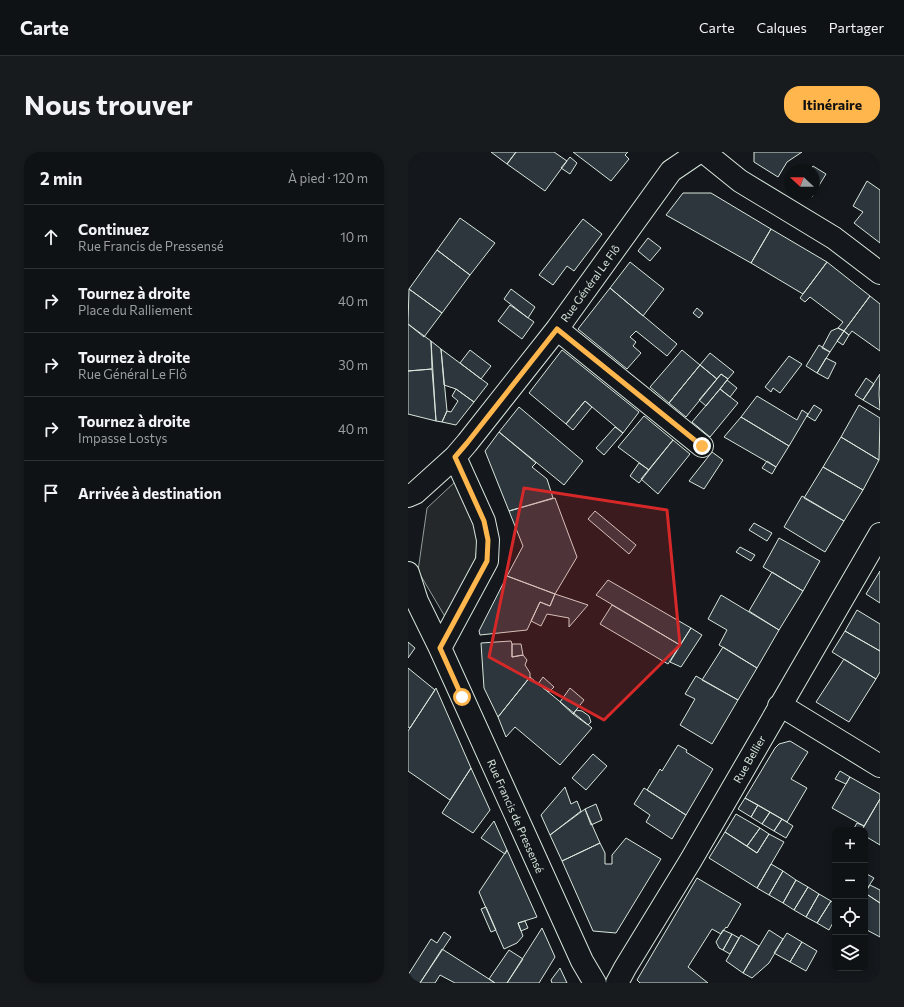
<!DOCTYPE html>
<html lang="fr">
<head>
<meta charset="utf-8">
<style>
	body { margin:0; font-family:Commissioner,sans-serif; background:#181b1e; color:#f1f3f6 }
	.controls { position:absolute; right:12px; bottom:12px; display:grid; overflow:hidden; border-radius:8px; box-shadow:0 2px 6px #0003 }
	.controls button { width:36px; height:36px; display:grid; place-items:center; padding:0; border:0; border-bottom:1px solid #2f3234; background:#0f1215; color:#f1f3f6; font:20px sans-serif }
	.compass { position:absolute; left:376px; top:12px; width:36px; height:36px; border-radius:50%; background:#0f1215; box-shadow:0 2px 6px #0003; rotate:292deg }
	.stop { position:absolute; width:12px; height:12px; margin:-9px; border:3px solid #ffb74d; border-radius:50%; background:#fff }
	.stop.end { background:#ffb74d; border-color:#fff; box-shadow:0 1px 4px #0008 }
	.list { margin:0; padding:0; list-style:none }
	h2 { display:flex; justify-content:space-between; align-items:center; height:52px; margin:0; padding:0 16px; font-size:17px }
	h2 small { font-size:13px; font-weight:400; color:#9b9ea0 }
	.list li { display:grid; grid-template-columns:26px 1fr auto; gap:12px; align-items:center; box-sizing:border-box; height:64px; padding:0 16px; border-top:1px solid #2f3234 }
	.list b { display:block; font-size:15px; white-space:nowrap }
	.list p { margin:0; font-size:13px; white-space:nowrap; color:#9b9ea0 }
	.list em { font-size:13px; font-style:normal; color:#9b9ea0 }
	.icon { flex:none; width:22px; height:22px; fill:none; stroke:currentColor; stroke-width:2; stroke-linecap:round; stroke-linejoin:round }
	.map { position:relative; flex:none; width:472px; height:831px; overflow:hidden; border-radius:16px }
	header { display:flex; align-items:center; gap:24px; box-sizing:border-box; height:56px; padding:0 20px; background:#0f1215; border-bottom:1px solid #2f3234 }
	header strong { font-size:19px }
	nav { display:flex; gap:22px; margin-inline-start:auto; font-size:14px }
	.intro { display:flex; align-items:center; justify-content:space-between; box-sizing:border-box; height:96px; padding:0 24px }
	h1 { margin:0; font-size:28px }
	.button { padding:10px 18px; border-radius:16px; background:#ffb74d; color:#111; font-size:14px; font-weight:700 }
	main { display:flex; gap:24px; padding:0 24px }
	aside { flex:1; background:#0f1215; border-radius:16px; box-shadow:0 2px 6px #0003 }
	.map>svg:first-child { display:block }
	.parking { fill:#24282b; stroke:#939e99 }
	.building { fill:#2c363c; stroke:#d8e6dc }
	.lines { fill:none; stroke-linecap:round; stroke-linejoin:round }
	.minor-casing { stroke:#d8e6dc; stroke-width:24 }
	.minor { stroke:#14181c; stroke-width:22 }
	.route { stroke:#ffb74d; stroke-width:5 }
	.marked { fill:#d62828; fill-opacity:0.2; stroke:#d62828; stroke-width:3; stroke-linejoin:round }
	.labels { text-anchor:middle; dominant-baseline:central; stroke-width:3; stroke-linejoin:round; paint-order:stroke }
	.street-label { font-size:11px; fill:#d8e6dc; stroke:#14181c }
</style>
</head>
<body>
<header>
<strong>Carte</strong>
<nav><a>Carte</a><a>Calques</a><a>Partager</a></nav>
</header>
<div class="intro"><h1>Nous trouver</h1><a class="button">Itinéraire</a></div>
<main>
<aside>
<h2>2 min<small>À pied · 120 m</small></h2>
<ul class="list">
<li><svg class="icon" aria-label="ahead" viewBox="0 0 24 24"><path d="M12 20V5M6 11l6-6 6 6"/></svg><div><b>Continuez</b><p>Rue Francis de Pressensé</p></div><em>10 m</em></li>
<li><svg class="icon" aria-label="right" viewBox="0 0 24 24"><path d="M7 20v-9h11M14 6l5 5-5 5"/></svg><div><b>Tournez à droite</b><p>Place du Ralliement</p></div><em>40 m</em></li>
<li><svg class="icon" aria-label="right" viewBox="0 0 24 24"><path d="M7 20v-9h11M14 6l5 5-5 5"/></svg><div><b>Tournez à droite</b><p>Rue Général Le Flô</p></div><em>30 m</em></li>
<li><svg class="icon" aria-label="right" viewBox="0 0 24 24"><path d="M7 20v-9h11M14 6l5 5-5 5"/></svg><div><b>Tournez à droite</b><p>Impasse Lostys</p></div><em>40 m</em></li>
<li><svg class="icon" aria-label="arrive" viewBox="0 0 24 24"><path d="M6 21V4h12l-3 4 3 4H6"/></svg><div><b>Arrivée à destination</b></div></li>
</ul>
</aside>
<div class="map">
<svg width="472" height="831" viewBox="0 0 472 831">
	<rect width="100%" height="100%" fill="#14181c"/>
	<path class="parking" d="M48,329L71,382L65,422L39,468L10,419L19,356Z"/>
	<path class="building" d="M83,0H108L99,12Z
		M108,0H146L159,9L137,39L99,12Z
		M165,0H220L217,3L221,7L203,29Z
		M346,0H394L379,10L370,25L346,10Z
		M162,5L169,11L162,22L153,16Z
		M405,14L418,22L404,45L400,42H406V18H402Z
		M459,29L472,38V91L446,71L455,60L445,54Z
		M275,41H303L363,77L343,111L258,63Z
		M52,66L87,91L62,123L29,98Z
		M175,67L194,82L166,119L159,114L145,133L131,123Z
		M363,77L419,110L395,142L343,111Z
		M240,86L253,96L242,109L230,99Z
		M29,98L62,123L34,161L1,137Z
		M222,110L256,137L235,164L202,136Z
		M419,110L462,144L436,179L430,176L435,170L402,145L397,150L392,146Z
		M202,136L269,192L259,204L228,179L222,185L228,190L225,194L233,201L219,217L170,177Z
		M1,137L34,161L16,185L0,172Z
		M103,137L127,155L120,166L96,147Z
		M462,144L472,152V199L444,179L441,183L436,179Z
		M102,153L126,170L114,187L90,169Z
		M289,156L295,161L291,166L285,161Z
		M0,172L23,189L24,217L0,219Z
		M430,176L436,179L422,200L414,196L423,179Z
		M436,179L441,183L435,193L429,189Z
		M23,189L33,197L39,259L34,270L28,269Z
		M411,193L422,200L409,221L398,214Z
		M33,197L80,232L66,250L48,237L36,233Z
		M62,198L83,214L73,227L52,211Z
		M154,198L231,260L215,281L177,249L158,272L121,241Z
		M274,198L292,213L261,251L242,235Z
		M302,201L326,220L320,227L313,222L309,227L292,213Z
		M381,204L394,212L372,241L365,236L363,240L357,235Z
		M418,206L428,211L420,227L409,221Z
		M292,213L309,227L278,265L261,251Z
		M24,217L28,269L0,262V219Z
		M313,222L320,227L298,254L291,248Z
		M472,222L471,242L472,258L455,248Z
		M458,226L466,232L455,248L447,243Z
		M319,228L329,236L322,245L312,237Z
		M48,237L66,250L48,273L34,270L39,259L43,260L50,249L44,244Z
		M312,237L330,251L302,285L284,270Z
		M349,244L389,268L394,258L400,262L381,294L333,265Z
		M177,249L184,255L165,278L158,272Z
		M406,253L414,258L407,269L399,264Z
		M451,253L472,266L471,308L433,285Z
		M111,255L175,309L156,333L91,280Z
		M236,264L265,288L241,318L210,295Z
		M333,265L381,294L368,315L316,285Z
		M207,275L215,281L196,303L188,296Z
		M91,280L128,311L124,315L139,327L145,346L101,359L77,299Z
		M433,285L471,308L455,338L415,315Z
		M265,288L282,302L250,342L233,327Z
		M304,300L315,308L296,337L281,329Z
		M359,309L368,315L364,322L354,316Z
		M231,311L241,318L231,331L222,324Z
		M415,315L455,338L436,369L396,346Z
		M394,344L436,369L417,400L376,375Z
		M147,346L169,405L147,442L99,424L115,394L101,359Z
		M187,359L228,393L221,402L180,367Z
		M346,371L364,381L359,389L341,378Z
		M371,386L412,409L395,439L355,415Z
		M332,395L347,403L343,409L328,400Z
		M472,419V451L458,442Z
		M364,420L395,439L371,478L341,459Z
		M99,424L147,442L142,454L132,450L119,478L72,483L71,479Z
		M200,428L283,476L272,493L188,443Z
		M147,442L180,453L161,475V466L139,462L133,474L123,469L132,450L142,454Z
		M313,443L371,478L349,516L311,493L319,478L300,467Z
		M204,453L272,493L260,512L192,472Z
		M449,458L472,472V499L437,479Z
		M283,476L294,483L273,515L262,510Z
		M437,479L472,499V520L468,527L424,500Z
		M103,489L104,492V505L115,503L119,508L117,513L122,521V525L90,565L76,536L73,491Z
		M0,490L7,496L0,506Z
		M104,492H113L115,503L104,505Z
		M315,495L349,516L330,548L294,528Z
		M436,507L468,527L441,570L408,550Z
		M0,516L27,538L2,576L0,575Z
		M288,524L330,548L304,592L272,573L287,547L277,542Z
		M122,525L184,576L152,613L107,575L98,585L90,565Z
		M135,525L146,535L141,540L130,532Z
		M28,536L63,616L42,648L0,619V579Z
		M162,536L176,548L165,562L152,550Z
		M168,558L174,559L181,564L183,570L180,573L165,562Z
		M382,589L400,600L383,627L399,636L379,670L337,646L367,596L371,592Z
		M270,593L279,598L278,600L305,617L278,663L239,638L252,617L254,619Z
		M185,602L199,614L178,638L164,626Z
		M63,616L82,658L65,681L34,661Z
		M432,619L442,625L438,632L427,627Z
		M442,625L472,642V647L456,674L424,656Z
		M157,635L163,652L169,649L173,659L142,683L133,663Z
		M236,636L278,663L264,687L238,670L242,663L226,652Z
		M337,646L350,653L343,665L330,657Z
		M472,647V693L457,684V678H454Z
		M188,652L194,668L183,673L177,657Z
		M350,653L362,660L354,672L343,665Z
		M177,657L192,691L154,709L142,683Z
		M362,660L374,667L366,679L354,672Z
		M328,662L352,676L339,694L317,680Z
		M374,667L385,674L378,686L366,679Z
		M86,669L99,698L97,702L73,686Z
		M449,671L456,674L454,678H445Z
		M352,676L361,682L349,701L339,694Z
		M317,680L349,701L361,682L376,690L349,736L301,706Z
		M218,686L253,707L208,781L185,779L154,709L192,691L197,701V712H204V703Z
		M99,698L129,765L110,771L115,784L109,791L96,797L71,740Z
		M363,712L375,719L361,743L349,736Z
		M375,719L388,728L375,751L361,743Z
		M457,721L466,726L457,740Z
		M289,726L333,752L319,776L318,775L313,782L304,777L280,815L300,831H232L229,828Z
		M388,728L400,735L386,758L375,751Z
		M462,733L472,738V751L457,741Z
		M400,735L411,742L398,765L386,758Z
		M457,741L472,751V785L457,777Z
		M411,742L423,749L409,771L398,765Z
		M423,749L427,752V767L421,778L409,771Z
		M78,755L88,778L83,780L73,757Z
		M117,769L120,776L113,779L110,771Z
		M134,776L147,805L131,831H99Z
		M315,778L324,782L315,798L311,796L308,790Z
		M361,778L375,787L361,811L344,826L335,821Z
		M36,780L43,785L12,831H0V823L23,787L29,791Z
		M379,781L394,790L382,810L366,801Z
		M324,782L331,786L322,802L315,798Z
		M333,783L351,794L335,821L318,809Z
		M394,790L409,799L398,819L382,810Z
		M34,797L81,827L87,831H47L32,823L27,831H12Z
		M101,798L115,807L99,831H87L81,827Z
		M152,816L159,831H144L143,828Z"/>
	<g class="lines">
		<g class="minor-casing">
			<path id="minor" d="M296,0L332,29L426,86L472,121
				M149,177L294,294
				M0,344L7,341L47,305L59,291L149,177L263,19L291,0
				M0,421L9,449L32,496L174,809L187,831
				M32,496L79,409L80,388L76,369L47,305
				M371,554L382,559L472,614
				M209,831L217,816L283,708L472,382"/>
		</g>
		<use href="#minor" class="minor"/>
	</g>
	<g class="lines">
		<path class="route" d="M54,545L32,496L79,409L80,388L76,369L47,305L59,291L149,177L294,294"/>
	</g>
	<path class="marked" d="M116,336L259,358L272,493L196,568L81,505Z"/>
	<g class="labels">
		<g class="street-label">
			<text transform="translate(182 131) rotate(-54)">Rue Général Le Flô</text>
			<text transform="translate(341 607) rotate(-60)">Rue Bellier</text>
			<text transform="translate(108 664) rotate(66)">Rue Francis de Pressensé</text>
		</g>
	</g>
</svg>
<div class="controls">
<button>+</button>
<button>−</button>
<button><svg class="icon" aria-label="locate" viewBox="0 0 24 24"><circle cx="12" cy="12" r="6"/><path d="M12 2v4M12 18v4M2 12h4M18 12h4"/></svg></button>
<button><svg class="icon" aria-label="layers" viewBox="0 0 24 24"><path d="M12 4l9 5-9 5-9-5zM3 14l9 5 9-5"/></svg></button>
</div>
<svg class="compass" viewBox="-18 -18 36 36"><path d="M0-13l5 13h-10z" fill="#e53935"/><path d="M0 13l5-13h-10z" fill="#9b9ea0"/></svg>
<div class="stop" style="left:54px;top:545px"></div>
<div class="stop end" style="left:294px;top:294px"></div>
</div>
</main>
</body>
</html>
